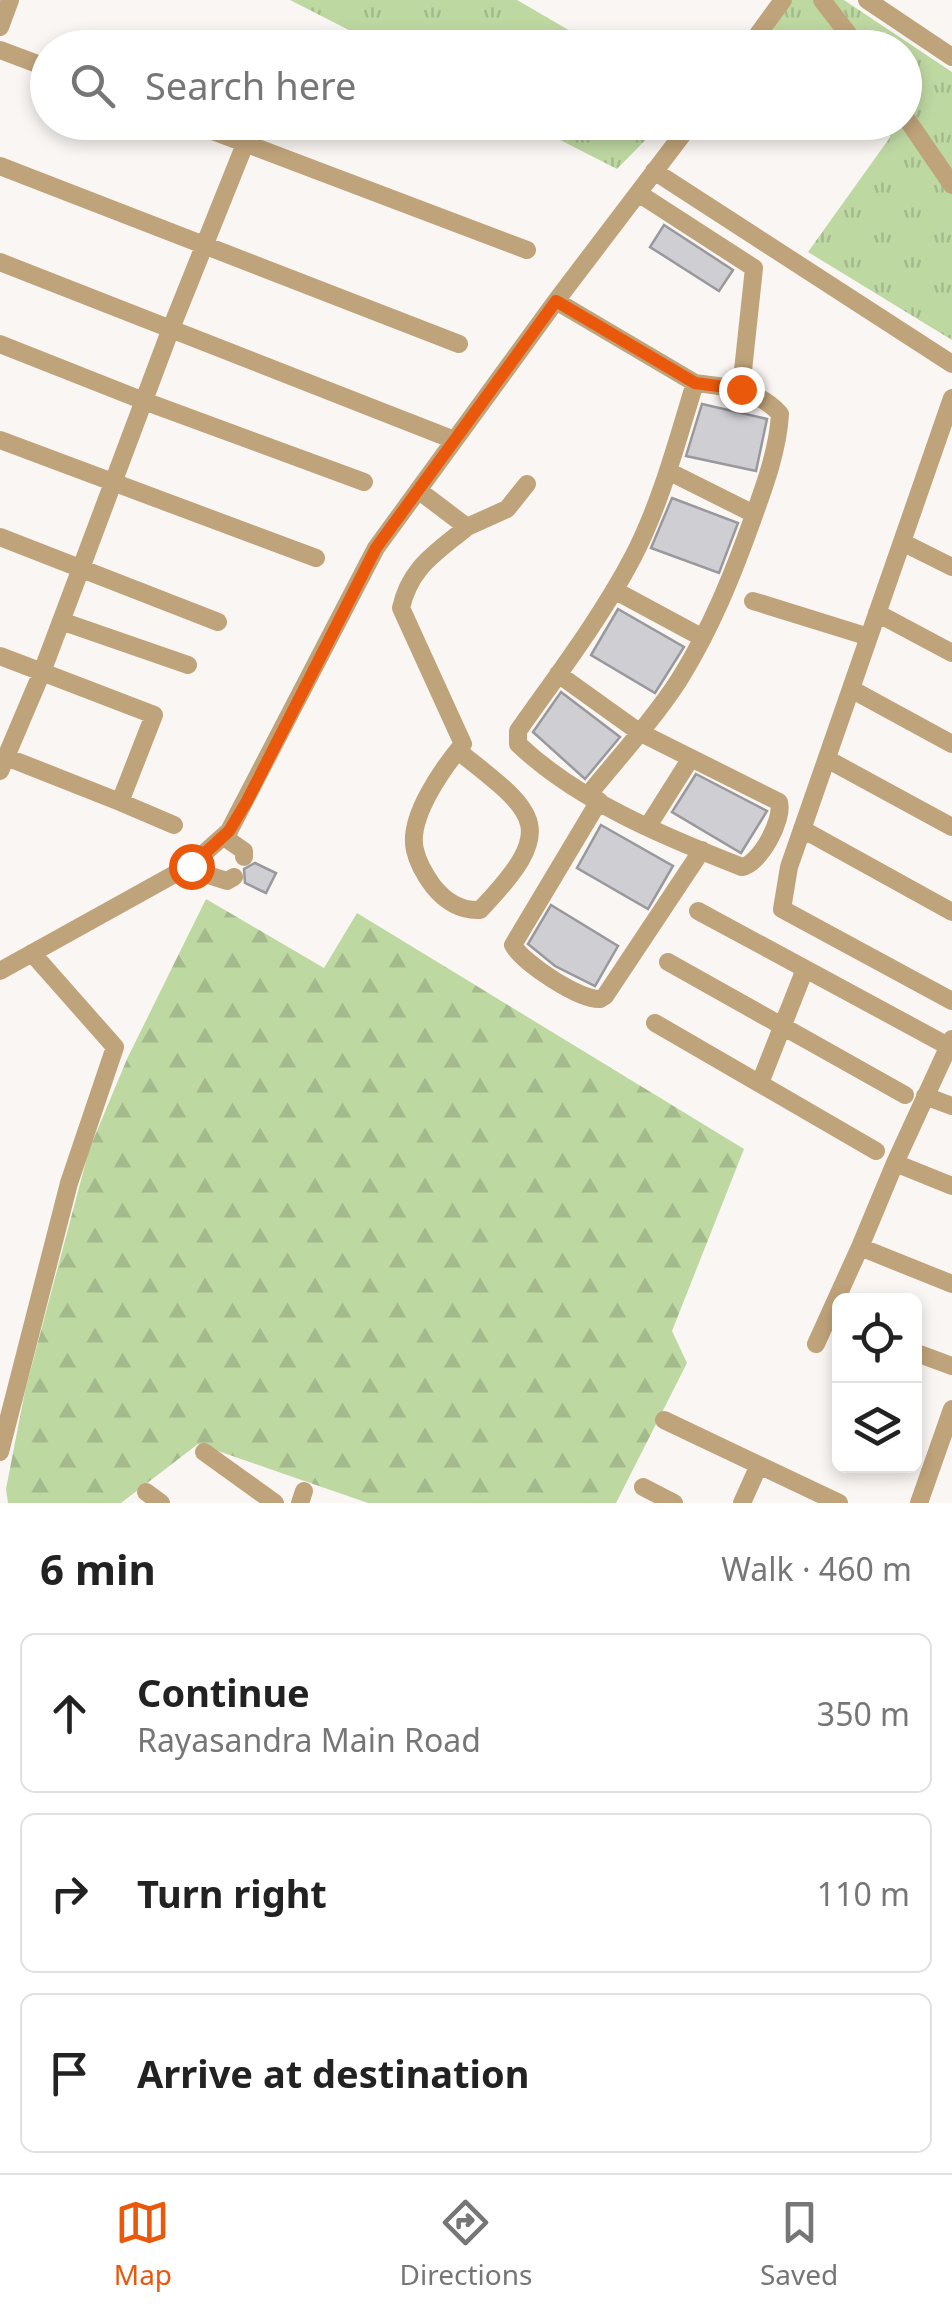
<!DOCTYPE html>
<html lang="en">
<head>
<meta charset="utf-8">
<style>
	body { margin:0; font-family:"Noto Sans",sans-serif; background:#f2f2f2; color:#222 }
	.controls { position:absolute; right:30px; bottom:30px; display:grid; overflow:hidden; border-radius:15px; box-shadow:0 5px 15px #0003 }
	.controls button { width:90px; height:90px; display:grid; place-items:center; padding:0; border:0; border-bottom:2px solid #e0e0e0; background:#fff; color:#222; font:50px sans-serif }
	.stop { position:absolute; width:30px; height:30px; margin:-22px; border:8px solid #ea580c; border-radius:50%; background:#fff }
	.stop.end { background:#ea580c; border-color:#fff; box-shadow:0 2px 10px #0008 }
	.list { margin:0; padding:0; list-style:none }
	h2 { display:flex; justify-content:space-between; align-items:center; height:130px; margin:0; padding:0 40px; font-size:42px }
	h2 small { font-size:32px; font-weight:400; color:#767676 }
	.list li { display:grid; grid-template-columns:65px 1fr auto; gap:30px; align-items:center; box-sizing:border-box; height:160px; margin:0 20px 20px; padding:0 20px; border:2px solid #e0e0e0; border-radius:15px }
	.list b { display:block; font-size:38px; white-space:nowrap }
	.list p { margin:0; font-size:32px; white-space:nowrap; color:#767676 }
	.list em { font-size:32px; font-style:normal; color:#767676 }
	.icon { flex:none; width:55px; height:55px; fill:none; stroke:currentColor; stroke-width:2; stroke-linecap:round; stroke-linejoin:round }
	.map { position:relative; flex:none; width:952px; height:1503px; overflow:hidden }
	.search { position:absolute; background:#fff; box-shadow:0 5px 15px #0003; left:30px; right:30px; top:30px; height:110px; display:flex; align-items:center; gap:25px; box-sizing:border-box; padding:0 35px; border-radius:55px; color:#767676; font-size:38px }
	.sheet { height:670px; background:#fff }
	nav { display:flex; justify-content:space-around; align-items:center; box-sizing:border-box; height:140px; border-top:2px solid #e0e0e0; background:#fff; font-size:28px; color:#767676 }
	nav a { display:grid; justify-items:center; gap:5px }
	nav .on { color:#ea580c }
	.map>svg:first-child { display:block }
	.grass { fill:url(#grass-tufts) }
	.forest { fill:url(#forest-firs) }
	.building { fill:#ceced3; stroke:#98989d; stroke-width:2.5 }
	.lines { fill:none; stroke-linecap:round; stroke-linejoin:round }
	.minor { stroke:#bfa37a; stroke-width:18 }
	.route { stroke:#ea580c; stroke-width:12 }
</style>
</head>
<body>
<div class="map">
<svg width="952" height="1503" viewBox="0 0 952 1503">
	<defs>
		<pattern id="grass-tufts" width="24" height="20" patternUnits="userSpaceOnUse" patternTransform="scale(2.5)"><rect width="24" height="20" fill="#bed8a2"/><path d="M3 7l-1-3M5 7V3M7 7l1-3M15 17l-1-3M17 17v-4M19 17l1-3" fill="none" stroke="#a4ba8c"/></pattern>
		<pattern id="forest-firs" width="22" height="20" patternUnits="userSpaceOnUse" patternTransform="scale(2.5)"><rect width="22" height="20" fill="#bed8a2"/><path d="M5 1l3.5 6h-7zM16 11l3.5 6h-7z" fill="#a4ba8c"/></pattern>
	</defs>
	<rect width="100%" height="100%" fill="#faf6f3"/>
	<path class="grass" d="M290,0H517L598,47H382Z
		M792,0H844L952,72V340L808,252L891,136L873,123L904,122V48H766L762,45Z
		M527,123H662L617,169Z"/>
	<path class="forest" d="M206,899L324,968L357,913L744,1149L672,1331L687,1363L616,1503H368L198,1444L121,1503H8L6,1489L25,1391L89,1150L127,1059Z"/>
	<path class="building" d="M664,225L733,270L719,291L650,247Z
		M702,404L767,419L756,471L686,456Z
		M672,498L738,523L719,573L651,548Z
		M618,609L684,647L655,693L591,655Z
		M561,692L620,737L585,779L533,732Z
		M696,774L767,811L741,853L672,812Z
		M601,825L673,866L648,909L577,868Z
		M255,863L276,873L266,893L245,883L244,869Z
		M551,905L618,946L595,986L555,966L528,944Z"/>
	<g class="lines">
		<path class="minor" d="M822,0L859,48
			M867,0L952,57
			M0,27L10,0
			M748,48L783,0
			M0,50L48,68
			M904,115L952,185
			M189,122L527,250
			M0,166L459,344
			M654,171L952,364
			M638,193L754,268L741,389
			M0,262L454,440
			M556,301L695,383C677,441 661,503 633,557C601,618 558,674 518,731V744C578,801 665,837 742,867C760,864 784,819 779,802L639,732L558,674
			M0,344L144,401L364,482
			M952,398L789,867L782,909L952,1001
			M0,440L316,558
			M668,471L754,514
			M418,490L467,527C436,553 410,567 401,608L463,744C443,768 407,818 415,850C418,864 425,875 433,886C445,901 460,911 480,910C558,828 540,815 458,751
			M467,527L507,509L527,484
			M0,537L218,622
			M902,542L952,567
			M614,590L703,638
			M753,601L869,637
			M877,613L952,653
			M61,621L188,665
			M0,656L42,672L170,331L245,144
			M851,689L952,744
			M6,757L120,802
			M827,759L952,827
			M0,771L42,672L154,715L120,802L174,825
			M588,795C619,757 653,720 679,680C711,629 733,574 753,518C765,485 778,449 780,414C758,389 726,387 695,383
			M599,801L513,945C523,963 579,1000 600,999L605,996L702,850
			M648,826L691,758
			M802,829L952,912
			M224,837L244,851V857
			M186,868L227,881L234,877
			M698,911L948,1046
			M668,962L905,1095
			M0,971L191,865L229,831L376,548L556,301L692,122
			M655,1023L876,1151
			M952,1039L895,1163L952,1186
			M760,1083L805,969
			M925,1096L952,1106
			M895,1163L860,1247L952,1284
			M816,1344L860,1247
			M914,1352L952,1366
			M664,1420L839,1503
			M0,1452L69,1183L115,1047L32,953
			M204,1452L275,1503
			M643,1487L674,1503
			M146,1492L161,1503
			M300,1503L304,1491
			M742,1503L759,1465
			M919,1503L952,1409"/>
	</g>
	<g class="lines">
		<path class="route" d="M191,866L229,831L247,801L376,548L556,301L695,383L741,389"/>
	</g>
</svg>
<div class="controls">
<button><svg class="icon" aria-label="locate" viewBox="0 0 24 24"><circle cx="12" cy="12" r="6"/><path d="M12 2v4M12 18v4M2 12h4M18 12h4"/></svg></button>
<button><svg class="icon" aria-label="layers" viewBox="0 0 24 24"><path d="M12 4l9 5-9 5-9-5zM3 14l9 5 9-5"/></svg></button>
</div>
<div class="stop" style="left:191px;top:866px"></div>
<div class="stop end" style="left:741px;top:389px"></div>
<div class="search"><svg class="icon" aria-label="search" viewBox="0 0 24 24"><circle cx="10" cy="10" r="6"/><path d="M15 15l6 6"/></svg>Search here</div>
</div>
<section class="sheet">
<h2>6 min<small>Walk · 460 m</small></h2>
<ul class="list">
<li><svg class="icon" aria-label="ahead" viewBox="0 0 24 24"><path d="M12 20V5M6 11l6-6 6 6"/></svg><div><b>Continue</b><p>Rayasandra Main Road</p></div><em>350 m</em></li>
<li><svg class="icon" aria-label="right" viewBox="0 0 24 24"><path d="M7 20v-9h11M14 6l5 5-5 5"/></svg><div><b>Turn right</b></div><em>110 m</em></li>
<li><svg class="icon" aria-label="arrive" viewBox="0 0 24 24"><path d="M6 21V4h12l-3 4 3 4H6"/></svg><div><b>Arrive at destination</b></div></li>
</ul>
</section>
<nav>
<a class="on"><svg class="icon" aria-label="map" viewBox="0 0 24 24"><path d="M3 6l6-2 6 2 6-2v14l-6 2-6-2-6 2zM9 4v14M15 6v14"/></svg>Map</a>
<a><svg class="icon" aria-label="directions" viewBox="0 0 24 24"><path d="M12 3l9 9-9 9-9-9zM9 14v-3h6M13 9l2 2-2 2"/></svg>Directions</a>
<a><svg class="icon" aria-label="saved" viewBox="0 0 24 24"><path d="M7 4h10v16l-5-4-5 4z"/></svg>Saved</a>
</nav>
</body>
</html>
